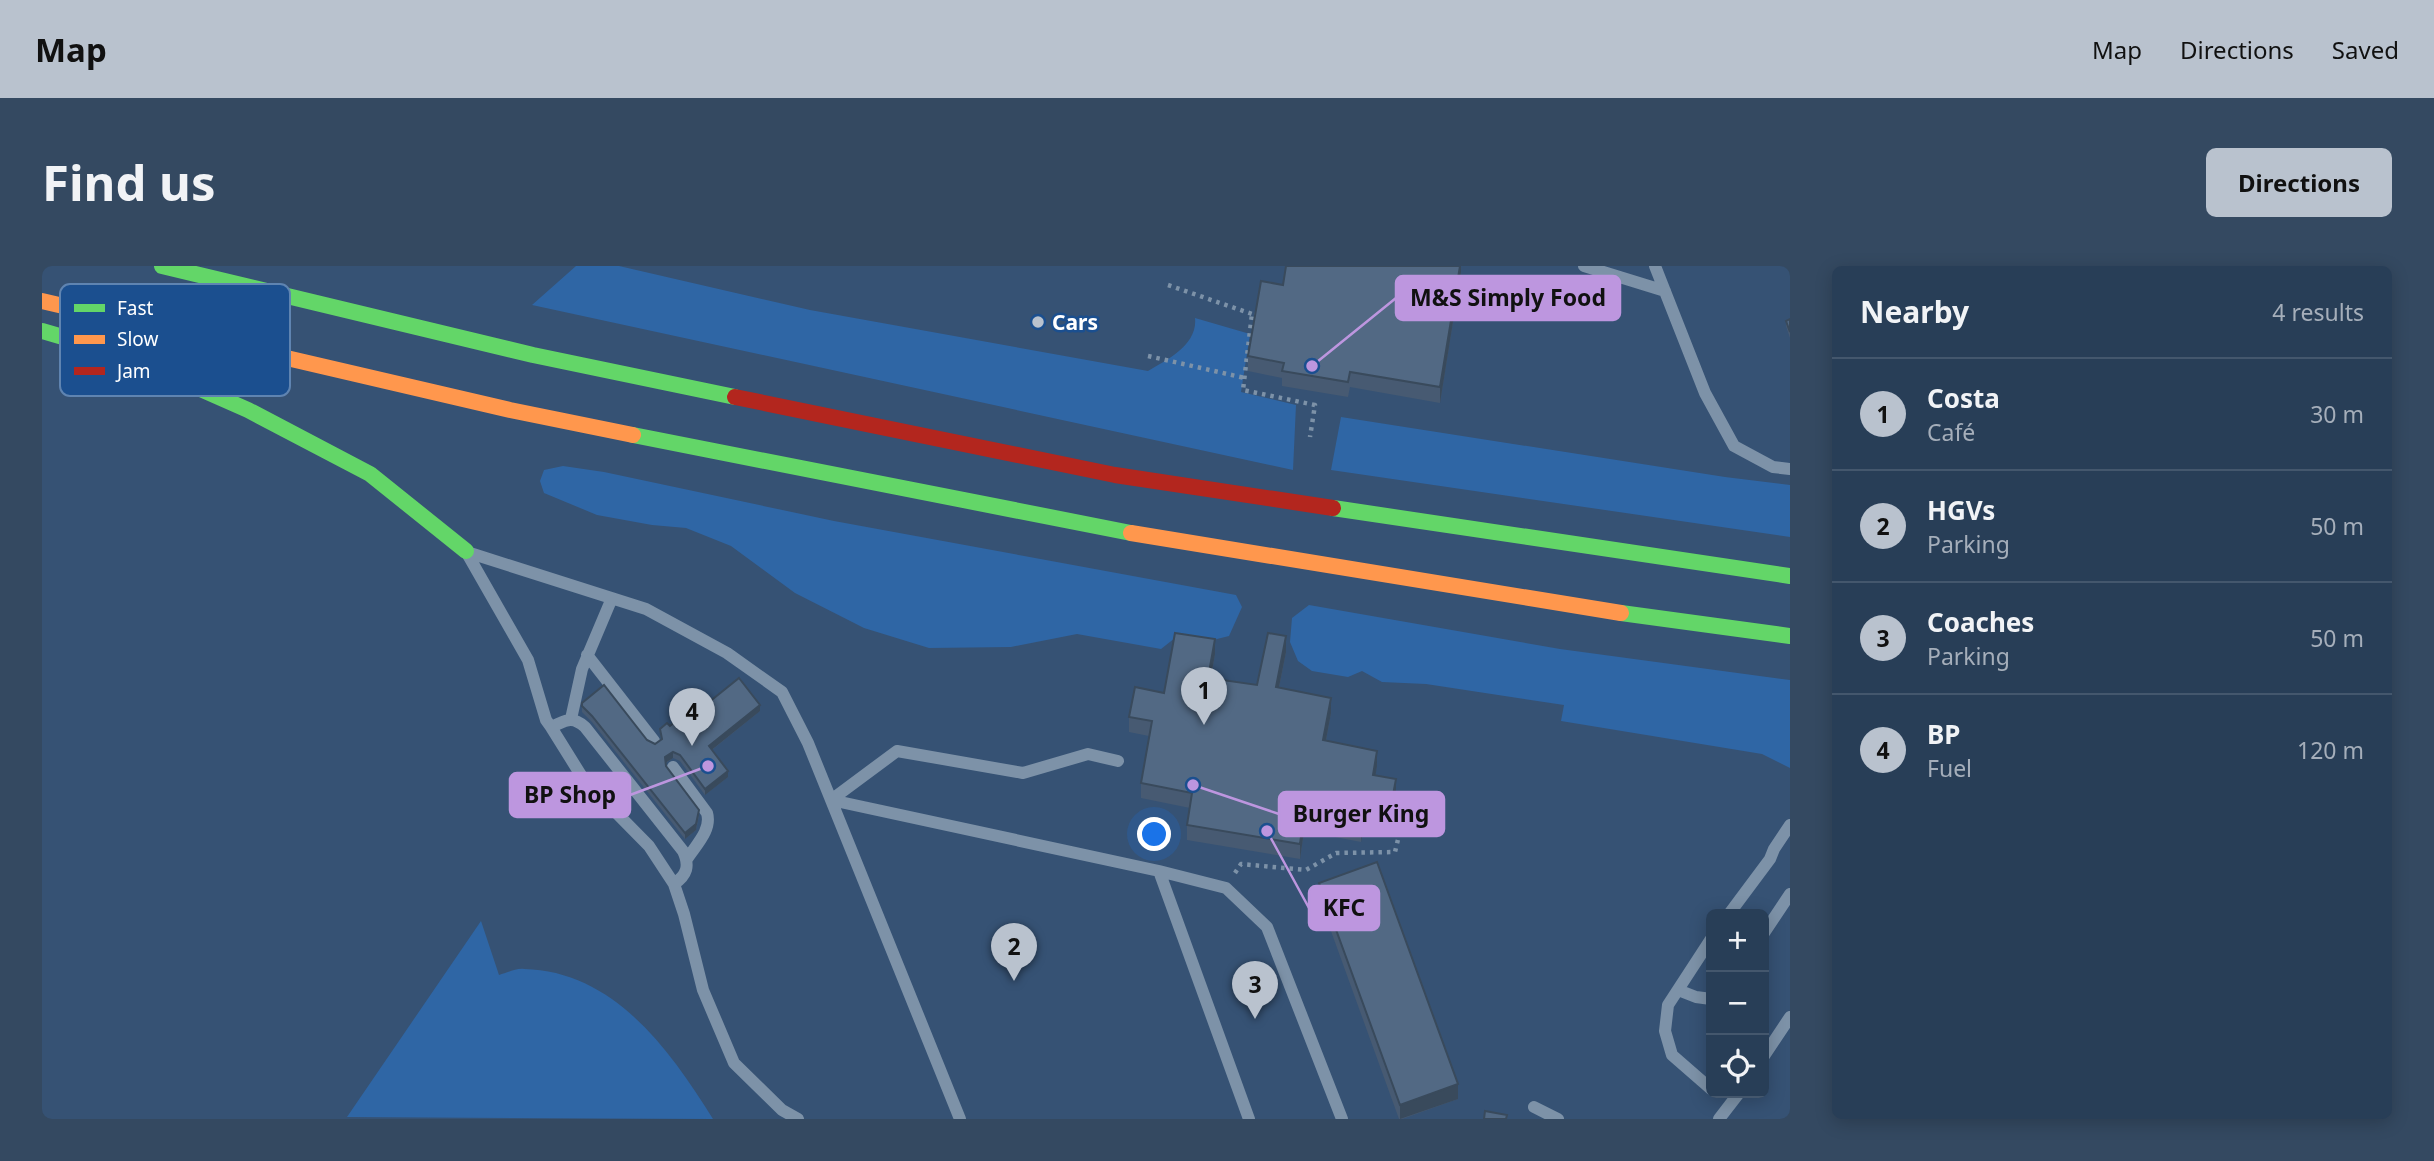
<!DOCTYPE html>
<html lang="en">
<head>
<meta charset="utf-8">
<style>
	body { margin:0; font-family:"Noto Sans",sans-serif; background:#344961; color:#f1f3f6 }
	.controls { position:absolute; right:21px; bottom:21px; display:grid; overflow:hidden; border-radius:10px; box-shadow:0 4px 18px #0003 }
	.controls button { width:63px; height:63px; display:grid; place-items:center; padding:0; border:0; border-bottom:2px solid #44576d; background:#283e57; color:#f1f3f6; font:35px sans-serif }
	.you { position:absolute; left:1113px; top:569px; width:24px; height:24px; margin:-18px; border:5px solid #fff; border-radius:50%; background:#1a73e8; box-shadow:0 0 0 10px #1a73e833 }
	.badge { display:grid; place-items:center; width:46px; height:46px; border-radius:50%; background:#b9c2ce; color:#111; font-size:23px; font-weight:700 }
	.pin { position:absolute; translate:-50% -58px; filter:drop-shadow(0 2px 4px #0008) }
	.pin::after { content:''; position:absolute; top:37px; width:24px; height:21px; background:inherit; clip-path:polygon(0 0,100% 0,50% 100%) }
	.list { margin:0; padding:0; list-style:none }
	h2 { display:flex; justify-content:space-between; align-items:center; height:91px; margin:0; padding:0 28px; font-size:30px }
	h2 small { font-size:23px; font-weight:400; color:#a5aeba }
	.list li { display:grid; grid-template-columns:46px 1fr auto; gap:21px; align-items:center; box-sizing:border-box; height:112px; padding:0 28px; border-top:2px solid #44576d }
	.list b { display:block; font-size:26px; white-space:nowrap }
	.list p { margin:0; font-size:23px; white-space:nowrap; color:#a5aeba }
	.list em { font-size:23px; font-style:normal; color:#a5aeba }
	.icon { flex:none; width:38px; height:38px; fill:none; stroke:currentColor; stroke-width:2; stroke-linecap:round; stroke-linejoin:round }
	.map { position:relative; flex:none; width:1748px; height:853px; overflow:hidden; border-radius:10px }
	header { display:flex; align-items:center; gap:42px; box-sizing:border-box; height:98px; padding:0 35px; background:#b9c2ce; color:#111 }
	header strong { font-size:33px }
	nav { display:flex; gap:38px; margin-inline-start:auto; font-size:24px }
	.intro { display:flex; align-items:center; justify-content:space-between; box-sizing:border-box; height:168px; padding:0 42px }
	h1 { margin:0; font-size:49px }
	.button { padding:18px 32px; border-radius:10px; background:#b9c2ce; color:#111; font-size:24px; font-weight:700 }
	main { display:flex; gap:42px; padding:0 42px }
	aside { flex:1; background:#283e57; border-radius:10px; box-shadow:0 4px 18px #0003 }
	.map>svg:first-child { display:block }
	.green { fill:#2f66a5 }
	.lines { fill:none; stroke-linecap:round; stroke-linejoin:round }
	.path { stroke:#7d92a8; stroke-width:4.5; stroke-dasharray:3.5 5; stroke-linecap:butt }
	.lane { stroke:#7d92a8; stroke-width:12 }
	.fast { stroke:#63d668; stroke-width:16 }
	.slow { stroke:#ff974d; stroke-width:16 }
	.jam { stroke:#b3261e; stroke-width:16 }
	.wall { fill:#475a72 }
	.shaded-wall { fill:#394a5c }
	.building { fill:#526984; stroke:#394a5c; stroke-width:2 }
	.poi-dot { fill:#b9c2ce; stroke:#1b4f8f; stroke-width:2.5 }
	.labels { text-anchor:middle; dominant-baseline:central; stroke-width:5; stroke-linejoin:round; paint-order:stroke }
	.poi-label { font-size:21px; font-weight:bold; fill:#fff; stroke:#1b4f8f; text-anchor:start }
	.key { fill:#1b4f8f; stroke:#5f84b1; stroke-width:2 }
	.key-label { font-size:19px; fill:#fff }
	.leader { fill:none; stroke:#bd96df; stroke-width:2.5 }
	.callout-dot { fill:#bd96df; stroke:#1b4f8f; stroke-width:2.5 }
	.callout { fill:#bd96df; stroke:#bd96df; stroke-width:2.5 }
	.callout-label { font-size:23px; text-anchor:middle; font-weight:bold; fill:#111 }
</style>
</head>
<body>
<header>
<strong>Map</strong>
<nav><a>Map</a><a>Directions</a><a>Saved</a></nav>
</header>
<div class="intro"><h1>Find us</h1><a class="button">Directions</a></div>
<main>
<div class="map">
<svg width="1748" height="853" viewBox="0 0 1748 853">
	<rect width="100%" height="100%" fill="#365274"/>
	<path class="green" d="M534,0H577L768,44L1106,105C1125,94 1156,79 1153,52L1208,68L1199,126L1254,139L1251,204L490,39Z
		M1299,151L1683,211L1748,219V271L1289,204Z
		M521,200L562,206L792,255L1194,329L1200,341L1187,370L1167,375L1138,368L1119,383L1035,368L969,381L887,382L822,362L753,327L689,280L644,262L610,259L555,249L502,227L498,215L502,204Z
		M1267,339L1518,383L1748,414V502L1720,488L1519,455L1522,439L1384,418L1340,416L1320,405L1306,411L1270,405L1256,395L1248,376L1250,352Z
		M439,655L457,709C465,707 474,702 482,703C572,705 628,784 671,853L305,851Z"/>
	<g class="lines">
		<path class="path" d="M1126,19L1210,48
			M1216,49L1210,48L1201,124L1273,139L1268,171
			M1106,90L1203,112
			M1350,545L1402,546
			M1193,607L1199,598L1264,604L1294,587L1353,586L1363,544"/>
		<path class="lane" d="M1542,0L1623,25
			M1613,0L1663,127L1692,180L1731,201L1748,203
			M428,287L604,343L685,387L740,426L766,477L918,853
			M426,289L486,394L504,454L509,461L542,514L607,580L632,618L642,648L661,724L692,797L740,844L756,853
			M545,389L612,475
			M529,453L540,403L570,332
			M509,461C524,455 529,449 543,461L641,585C648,600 645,609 632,618
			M631,501L665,547C670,564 654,579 645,593
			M789,534L1117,605L1207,853
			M789,534L855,485L981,507L1046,488L1076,495
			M1117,605L1184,622L1225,661L1300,853
			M1687,648L1728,593L1732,583L1748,559
			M1722,667L1748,628
			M1669,673L1626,739L1623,765L1630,789L1669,823
			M1636,724L1654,731L1669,733
			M1722,790L1748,751
			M1492,841L1516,853
			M1677,853L1697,827"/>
		<path class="fast" d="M120,0L491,89L693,131
			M0,65L79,88L206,144L328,208L424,285
			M591,169L1089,267
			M1291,242L1748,310
			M1579,347L1748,370"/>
		<path class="slow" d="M0,35L468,144L591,169
			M1089,267L1579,347"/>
		<path class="jam" d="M693,131L1073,209L1291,242"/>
	</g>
	<path class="wall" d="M1419,0V6L1398,137L1308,121L1306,131L1240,120V112L1206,105V90L1241,19Z
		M1748,53V72L1744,60V55Z
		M1244,386L1237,422L1289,447L1284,475L1335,500L1333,510L1354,529L1348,561L1323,556L1319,576L1262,565L1258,593L1145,574V559L1148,542L1099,532V517L1107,470L1087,466V451L1173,388L1169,412L1215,419Z
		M540,440L613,478L619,473L618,463L646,453L718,445L670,484L686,511L663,529L638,495L631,492L624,497V500L657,550L654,564L643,573L550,456L540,446Z
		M1277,617L1416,833L1360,853H1357L1277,632Z"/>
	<path class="shaded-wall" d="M1418,0H1419V6L1398,137V121Z
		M1244,370V386L1234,436V421Z
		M1173,373V388L1166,427V412Z
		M1289,432V447L1281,490V474Z
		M718,439V445L667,486V480Z
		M1335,485V500L1331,524V509Z
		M631,486V492L623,497V491Z
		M686,505V511L663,529V523Z
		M1354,513V529L1348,561V545Z
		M1323,540V556L1319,576V560Z
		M657,544L654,564L643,573V567Z
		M1262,549V565L1258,593V578Z
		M1416,818V833L1358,853V839Z"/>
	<path class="building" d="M1244,0H1418L1398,121L1308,106L1306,116L1240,105L1242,97L1206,90L1219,15L1241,19Z
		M1748,53V66L1744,55Z
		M1133,367L1173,373L1166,412L1215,419L1226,367L1244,370L1234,421L1289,432L1281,474L1335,485L1331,509L1354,513L1348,545L1323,540L1319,560L1262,549L1258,578L1145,559L1150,527L1099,517L1110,455L1087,451L1093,421L1122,427Z
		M697,412L718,439L667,480L686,505L663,523L638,489L631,486L623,491L624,500L657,544L654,558L643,567L550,450L540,440V437L562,419L605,474L613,478L620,473L618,463L625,457L628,460L643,448L646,453Z
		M1335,596L1416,818L1358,839L1277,617Z
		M1443,845L1465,849L1464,853H1442Z"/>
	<circle class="poi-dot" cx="996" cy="56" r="7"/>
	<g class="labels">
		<g class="poi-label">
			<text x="1010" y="56">Cars</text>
		</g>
	</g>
	<rect x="18" y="18" width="230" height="112" rx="10" class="key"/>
	<rect x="32" y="38" width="31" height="8" fill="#63d668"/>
	<rect x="32" y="69" width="31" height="9" fill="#ff974d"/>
	<rect x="32" y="101" width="31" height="8" fill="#b3261e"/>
	<g class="key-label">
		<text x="75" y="49">Fast</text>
		<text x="75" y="80">Slow</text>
		<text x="75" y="112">Jam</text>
	</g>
	<path class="leader" d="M1270 100L1354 32M666 500L588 529M1151 519L1237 548M1225 565L1267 642"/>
	<g class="callout-dot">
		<circle cx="1270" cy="100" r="7"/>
		<circle cx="666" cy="500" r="7"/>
		<circle cx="1151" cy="519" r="7"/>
		<circle cx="1225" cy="565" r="7"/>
	</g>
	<g class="callout">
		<rect x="1354" y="10" width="224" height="44" rx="7"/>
		<rect x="468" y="507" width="120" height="44" rx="7"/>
		<rect x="1237" y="526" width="165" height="44" rx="7"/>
		<rect x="1267" y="620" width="70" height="44" rx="7"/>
	</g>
	<g class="callout-label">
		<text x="1466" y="40">M&amp;S Simply Food</text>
		<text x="528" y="537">BP Shop</text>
		<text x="1319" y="556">Burger King</text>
		<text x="1302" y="650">KFC</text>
	</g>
</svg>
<div class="controls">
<button>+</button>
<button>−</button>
<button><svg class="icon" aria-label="locate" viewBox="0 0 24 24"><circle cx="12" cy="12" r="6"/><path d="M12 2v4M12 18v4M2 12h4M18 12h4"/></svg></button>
</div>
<div class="you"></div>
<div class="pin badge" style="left:1162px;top:459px">1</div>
<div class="pin badge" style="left:972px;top:715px">2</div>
<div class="pin badge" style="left:1213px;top:753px">3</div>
<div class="pin badge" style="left:650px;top:480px">4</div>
</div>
<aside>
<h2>Nearby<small>4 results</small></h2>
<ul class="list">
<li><span class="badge">1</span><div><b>Costa</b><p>Café</p></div><em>30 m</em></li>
<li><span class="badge">2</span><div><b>HGVs</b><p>Parking</p></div><em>50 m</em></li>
<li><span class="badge">3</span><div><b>Coaches</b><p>Parking</p></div><em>50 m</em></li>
<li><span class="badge">4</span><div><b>BP</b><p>Fuel</p></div><em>120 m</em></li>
</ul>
</aside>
</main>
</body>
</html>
